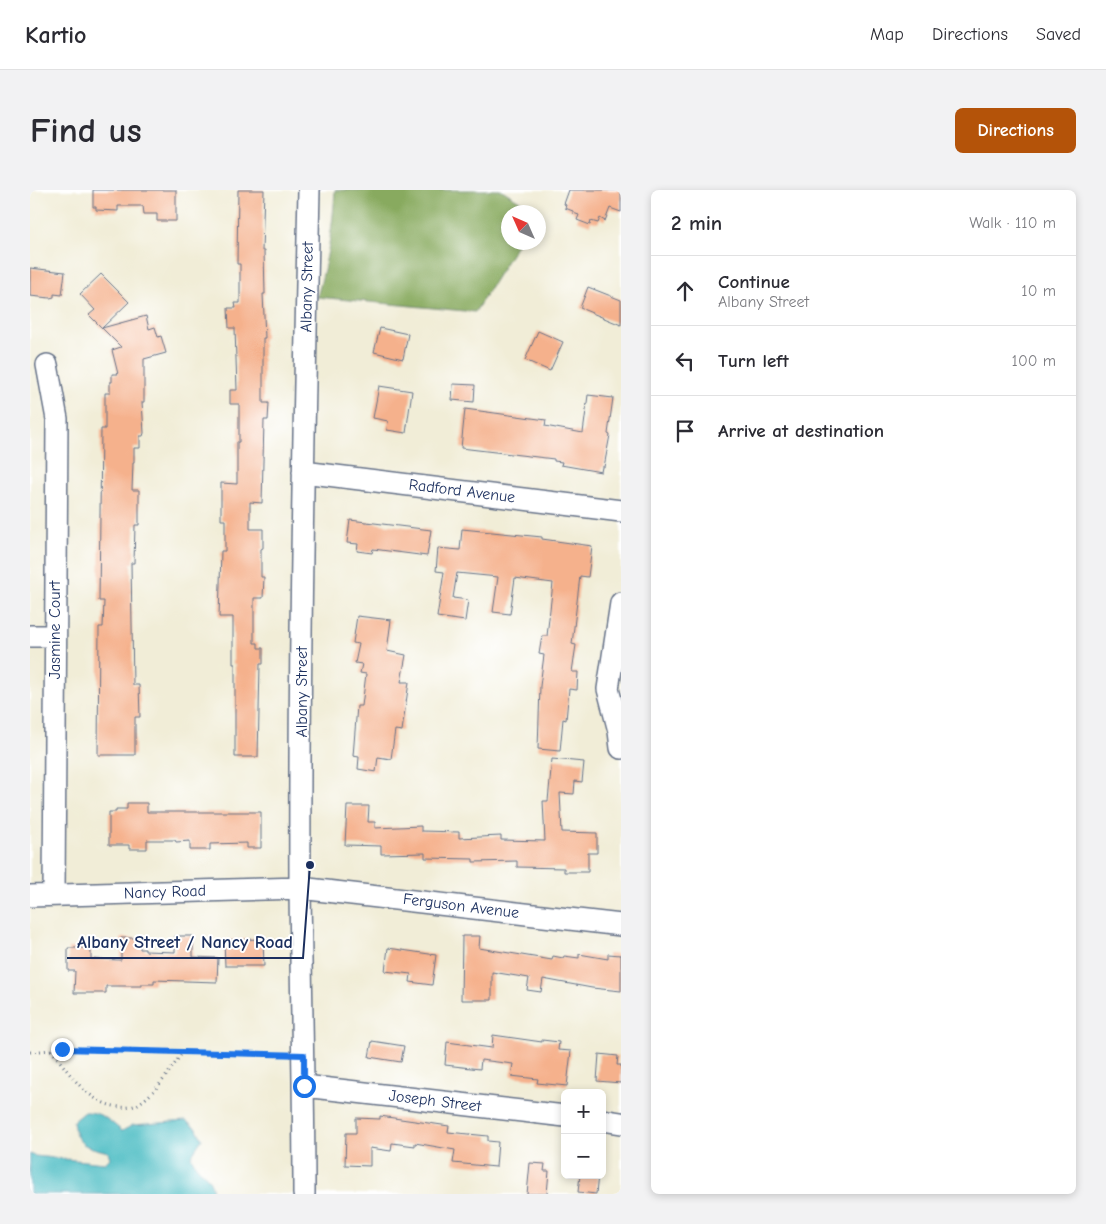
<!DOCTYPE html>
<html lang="en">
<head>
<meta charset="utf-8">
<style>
	body { margin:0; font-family:"Comic Neue",sans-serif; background:#f2f2f3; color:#2b2b33 }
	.controls { position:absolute; right:15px; bottom:15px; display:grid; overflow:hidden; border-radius:8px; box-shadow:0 2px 8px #0003 }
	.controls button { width:45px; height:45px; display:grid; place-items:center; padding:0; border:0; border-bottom:1px solid #e1e1e2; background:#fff; color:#2b2b33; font:25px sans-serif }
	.compass { position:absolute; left:471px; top:15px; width:45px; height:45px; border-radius:50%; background:#fff; box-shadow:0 2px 8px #0003; rotate:315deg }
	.stop { position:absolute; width:15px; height:15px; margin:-11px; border:4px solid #1a73e8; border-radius:50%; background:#fff }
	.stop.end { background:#1a73e8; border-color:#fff; box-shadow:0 1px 5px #0008 }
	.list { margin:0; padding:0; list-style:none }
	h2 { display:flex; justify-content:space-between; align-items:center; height:65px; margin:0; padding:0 20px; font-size:21px }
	h2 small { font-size:16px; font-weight:400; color:#7c7c81 }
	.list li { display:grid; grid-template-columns:32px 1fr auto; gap:15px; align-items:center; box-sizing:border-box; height:70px; padding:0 20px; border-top:1px solid #e1e1e2 }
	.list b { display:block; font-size:19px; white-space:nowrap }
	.list p { margin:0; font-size:16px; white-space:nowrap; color:#7c7c81 }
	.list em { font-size:16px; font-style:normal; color:#7c7c81 }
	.icon { flex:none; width:28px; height:28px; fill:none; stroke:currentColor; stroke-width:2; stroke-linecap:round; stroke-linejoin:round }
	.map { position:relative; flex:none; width:591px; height:1004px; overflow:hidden; border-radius:8px }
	header { display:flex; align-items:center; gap:30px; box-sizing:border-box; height:70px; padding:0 25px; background:#fff; border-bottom:1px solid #e1e1e2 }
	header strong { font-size:24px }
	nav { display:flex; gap:28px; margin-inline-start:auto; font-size:18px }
	.intro { display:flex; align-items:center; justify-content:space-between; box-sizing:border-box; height:120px; padding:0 30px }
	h1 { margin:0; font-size:35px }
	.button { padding:12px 22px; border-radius:8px; background:#b45309; color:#fff; font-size:18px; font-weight:700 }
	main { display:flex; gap:30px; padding:0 30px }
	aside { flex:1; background:#fff; border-radius:8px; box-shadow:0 2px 8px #0003 }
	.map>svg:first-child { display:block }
	.forest { fill:#88aa5e; stroke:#526c5e }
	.water { fill:#4ebdc4; stroke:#347691 }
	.building { fill:#f5b18c }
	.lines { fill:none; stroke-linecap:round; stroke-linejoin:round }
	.minor-casing { stroke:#667288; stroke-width:24 }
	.path { stroke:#667288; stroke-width:3; stroke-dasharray:1 4; stroke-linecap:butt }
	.minor { stroke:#fff; stroke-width:21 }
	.route { stroke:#1a73e8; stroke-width:6 }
	.labels { text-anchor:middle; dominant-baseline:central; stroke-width:4; stroke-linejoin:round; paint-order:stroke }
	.street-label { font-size:16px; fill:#1b2f5e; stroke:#fff }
	.leader { fill:none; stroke:#1b2f5e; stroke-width:2 }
	.callout-dot { fill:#1b2f5e; stroke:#fff; stroke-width:2 }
	.callout-label { font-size:18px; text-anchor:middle; font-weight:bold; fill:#1b2f5e; stroke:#fff; stroke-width:4; stroke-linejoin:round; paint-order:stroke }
</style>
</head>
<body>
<header>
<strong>Kartio</strong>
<nav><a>Map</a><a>Directions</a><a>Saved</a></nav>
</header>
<div class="intro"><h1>Find us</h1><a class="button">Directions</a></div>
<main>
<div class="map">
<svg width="591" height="1004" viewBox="0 0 591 1004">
	<rect width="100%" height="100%" fill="#fff"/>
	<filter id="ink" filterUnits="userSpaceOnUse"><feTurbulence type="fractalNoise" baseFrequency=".02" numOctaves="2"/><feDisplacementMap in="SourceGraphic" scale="10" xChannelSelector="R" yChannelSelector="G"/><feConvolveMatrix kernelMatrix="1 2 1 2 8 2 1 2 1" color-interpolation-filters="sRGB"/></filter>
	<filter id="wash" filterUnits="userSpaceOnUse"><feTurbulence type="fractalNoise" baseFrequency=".0096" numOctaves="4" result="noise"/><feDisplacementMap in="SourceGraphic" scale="20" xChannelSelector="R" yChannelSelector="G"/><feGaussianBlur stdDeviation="1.12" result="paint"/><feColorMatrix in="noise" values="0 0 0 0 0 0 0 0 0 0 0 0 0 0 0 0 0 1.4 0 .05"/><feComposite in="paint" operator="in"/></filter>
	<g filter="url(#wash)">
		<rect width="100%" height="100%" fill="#f1edd7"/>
		<path class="forest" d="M305,0H472L507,22H478V52L488,53L445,122L287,107C297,72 303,37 305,0Z"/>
		<path class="water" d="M54,922C70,921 80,931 92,941L103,935L156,931L167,939L172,949L161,966C168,984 182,983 183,1004H0V964L5,966L75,973L80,968L78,962C56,956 46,957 43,931Z"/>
		<g id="blocks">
			<path class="building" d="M63,0H146V31H127V24H114L113,16H88V21L66,20V17H63Z
				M208,0H234L232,61H234L235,104H233L235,148H233V213H239L238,230H234L232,313L220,312V339H233V358L231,359V387H234L233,408H224V453H228V458H233V474H230L228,567H205V474H203V427H189L191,361H195V330H191V293L207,294V252H209V214H200V200H207L205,138H199L198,118H206L205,113H210V74H207Z
				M539,0H591V22L580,18L575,31L570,28L568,33L561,31L560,35L547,30L549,25L543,23V21L535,18L536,15L534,14Z
				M0,78L35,82L32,105L24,104V107L20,108L0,106Z
				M71,84L99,112L72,138L59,125L65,120L50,104Z
				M558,97L591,110V135L550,118Z
				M116,126L119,139L125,137L128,147L131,146L136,163L114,169V212H112L114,243L113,246H110V258H104V273H103L102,300H109V335H105L104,373H101L103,495H109L110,527H105V565H68L69,437H73L74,411H69L71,239H75V203H80V192H82V184H88L82,160L91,157L72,138Z
				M350,138L378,144L373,169L344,162Z
				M508,141L533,152L520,181L495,170Z
				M423,194L445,195L444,212L422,210Z
				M349,196L382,201L376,243L357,240L358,231L343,228Z
				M558,205L583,208L578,244L580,245L574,277H572L571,282L531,275L532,272L524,271V269L431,258L435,219L509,229L516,230L515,236L553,243Z
				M320,330L401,340L397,366L343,359L342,363L327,361L328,354L317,353Z
				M432,339L512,347V349L562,356L558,387L550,386L542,454L546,455L542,482H548L547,500L539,499L536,530L533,529L530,561L508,559L510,496L514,465L509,464L512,446H517L523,393L485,388L480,424L463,422L468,387L427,383L423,408L438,410L435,431L407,427L414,382L406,381L408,358L430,360Z
				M327,426L361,430L357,461L376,465L371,492H379L372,541L365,540L361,569L348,567L346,582L328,579L329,567L323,566L327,516H332L336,484L330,483L332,474L325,473L329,454L323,453Z
				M522,569L554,572L552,592L545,591L544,604L530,603L532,642L567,643V663H558V682H534V678L487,677V671L443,672V669L395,668V663L351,664V656L315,655L317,616H339L338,632H345V638L391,636V641L429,642V648L471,646V650L515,651L513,611H518Z
				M97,613H117V622H231V658H217V653L180,654V660H160V651L146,652L145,650H117V659H99V655H79V622H86V619H97Z
				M145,746H163V767L188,768L187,792L124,790V794H112V796H76V803H44L45,781H38V758H61V769L91,770V748H110V759H115V761L145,762Z
				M432,746H450L449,758L522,770L523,766L533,768L534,766L549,768V764L578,769V764L591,765V801L562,798L513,789L511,802L497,800L499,788L462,782V810H431Z
				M233,749L234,776H195L194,750Z
				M358,758L406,765L402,795L380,792L381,784L355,781Z
				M463,845L512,852V850L529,852L528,860L541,861L537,896L507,893L508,889L481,886L483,874L451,870L450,879L415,875L417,852L462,858Z
				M342,851L374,856L371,872L339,867Z
				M569,864L588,866L587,875H591V893L567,891Z
				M350,926L419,936L418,942L458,946V951L468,952L466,977L423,973L425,960L385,953V956L362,953L361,961L340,958V976L315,975L316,943H326V928L350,929Z
				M500,973L515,974L514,981H519L517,1004H497Z
				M550,985H568L566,1004L548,1002Z"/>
		</g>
	</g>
	<g filter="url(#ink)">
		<use href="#blocks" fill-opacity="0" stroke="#667288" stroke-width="1"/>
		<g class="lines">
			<g class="minor-casing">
				<path id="minor" d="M17,175L27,229L24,705
					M273,282L591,321
					M591,413L578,499L589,541L591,558
					M0,446H25
					M0,706L270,698L591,735
					M274,896L535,926
					M572,930L591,933
					M274,1004C274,901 271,799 270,696C269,464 274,232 279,0"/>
			</g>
			<path class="path" d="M21,860C40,883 57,914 90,917C96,918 103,917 108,914C127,902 140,880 153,862
				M0,862L32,859L254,865"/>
			<use href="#minor" class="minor"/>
		</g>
	</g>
	<g class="lines" filter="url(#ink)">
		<path class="route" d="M32,859L274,865V896"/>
	</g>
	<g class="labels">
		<g class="street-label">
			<text transform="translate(277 97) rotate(-89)">Albany Street</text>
			<text transform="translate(432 301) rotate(7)">Radford Avenue</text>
			<text transform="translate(25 440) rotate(-90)">Jasmine Court</text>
			<text transform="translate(272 502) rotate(-90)">Albany Street</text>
			<text transform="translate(135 702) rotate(-2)">Nancy Road</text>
			<text transform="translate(431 716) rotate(7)">Ferguson Avenue</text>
			<text transform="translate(405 911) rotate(7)">Joseph Street</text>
		</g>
	</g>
	<path class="leader" d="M280 675L273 768H37"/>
	<circle class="callout-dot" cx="280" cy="675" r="5"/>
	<g class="callout-label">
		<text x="155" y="758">Albany Street / Nancy Road</text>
	</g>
</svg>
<div class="controls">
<button>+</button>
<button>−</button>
</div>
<svg class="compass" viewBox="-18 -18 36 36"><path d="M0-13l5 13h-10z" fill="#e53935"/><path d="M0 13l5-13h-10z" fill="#7c7c81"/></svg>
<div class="stop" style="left:274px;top:896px"></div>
<div class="stop end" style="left:32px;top:859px"></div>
</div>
<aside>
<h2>2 min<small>Walk · 110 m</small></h2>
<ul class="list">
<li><svg class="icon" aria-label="ahead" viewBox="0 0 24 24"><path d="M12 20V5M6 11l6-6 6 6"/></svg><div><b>Continue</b><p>Albany Street</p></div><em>10 m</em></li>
<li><svg class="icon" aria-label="left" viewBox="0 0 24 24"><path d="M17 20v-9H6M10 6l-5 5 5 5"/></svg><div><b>Turn left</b></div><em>100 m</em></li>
<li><svg class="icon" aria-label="arrive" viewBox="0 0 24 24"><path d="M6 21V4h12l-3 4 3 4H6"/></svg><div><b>Arrive at destination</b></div></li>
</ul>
</aside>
</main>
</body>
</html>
